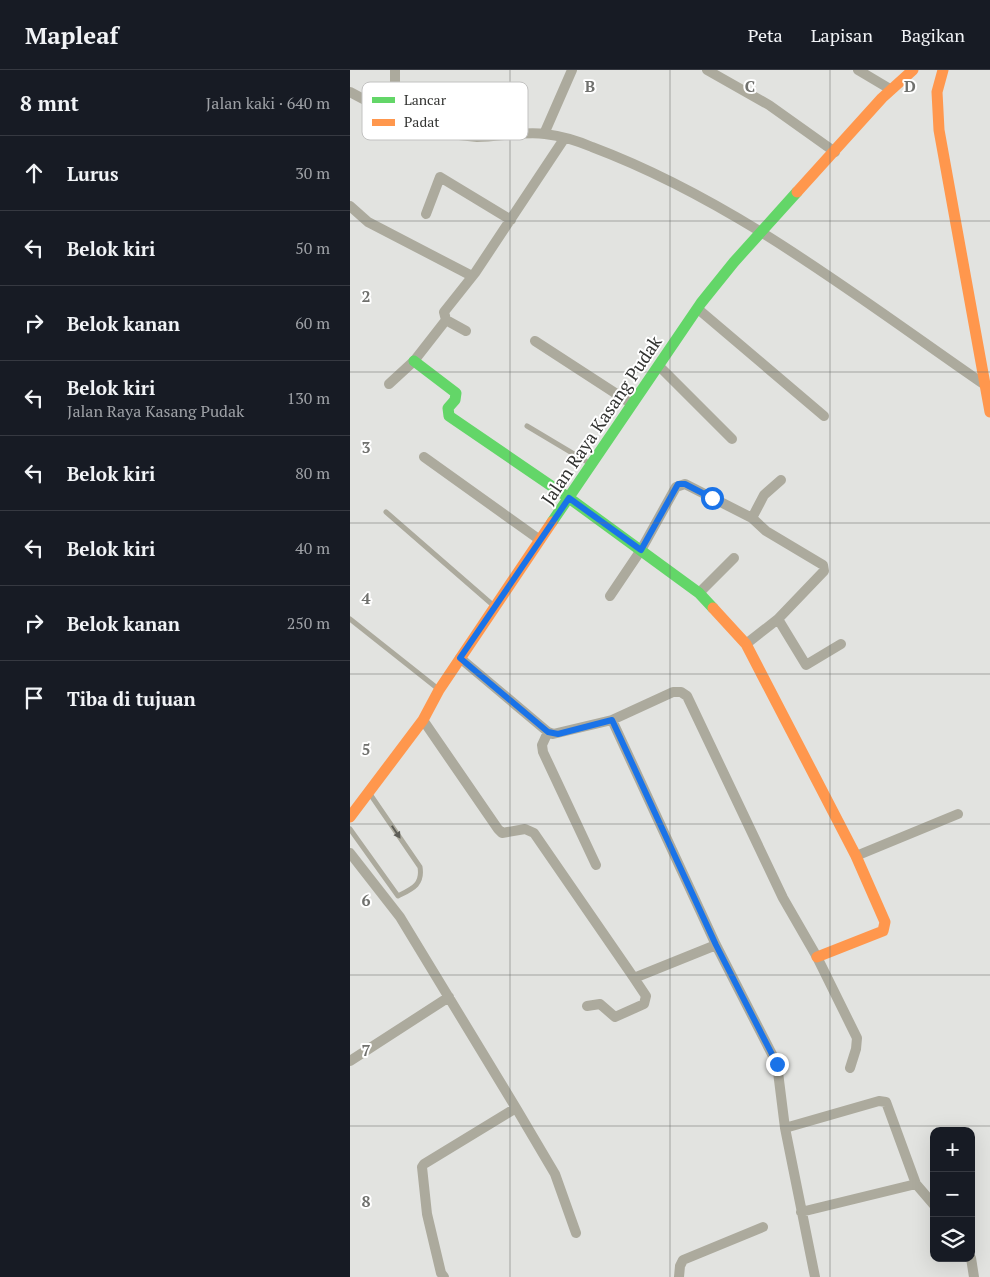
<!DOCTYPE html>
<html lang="id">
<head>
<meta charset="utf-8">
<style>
	body { margin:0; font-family:"PT Serif",serif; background:#20242c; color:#f1f3f6 }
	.controls { position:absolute; right:15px; bottom:15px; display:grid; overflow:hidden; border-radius:10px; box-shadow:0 5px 20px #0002 }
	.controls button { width:45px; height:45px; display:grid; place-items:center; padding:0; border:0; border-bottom:1px solid #363941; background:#171b24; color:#f1f3f6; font:25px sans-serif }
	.stop { position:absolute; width:15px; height:15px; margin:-11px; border:4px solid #1a73e8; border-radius:50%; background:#fff }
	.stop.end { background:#1a73e8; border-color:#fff; box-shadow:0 1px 5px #0008 }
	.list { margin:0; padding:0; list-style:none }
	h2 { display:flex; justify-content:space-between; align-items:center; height:65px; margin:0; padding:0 20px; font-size:21px }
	h2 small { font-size:16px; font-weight:400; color:#9ea1a6 }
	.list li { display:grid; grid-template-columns:32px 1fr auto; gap:15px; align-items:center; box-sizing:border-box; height:75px; padding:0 20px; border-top:1px solid #363941 }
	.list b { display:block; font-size:19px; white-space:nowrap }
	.list p { margin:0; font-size:16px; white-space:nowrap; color:#9ea1a6 }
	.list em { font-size:16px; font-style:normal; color:#9ea1a6 }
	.icon { flex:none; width:28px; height:28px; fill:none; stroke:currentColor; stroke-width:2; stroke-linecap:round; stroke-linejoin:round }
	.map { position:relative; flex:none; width:640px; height:1207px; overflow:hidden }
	header { display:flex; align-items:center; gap:30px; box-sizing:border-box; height:70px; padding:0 25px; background:#171b24; border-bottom:1px solid #363941 }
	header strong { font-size:24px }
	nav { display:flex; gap:28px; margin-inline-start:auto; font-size:18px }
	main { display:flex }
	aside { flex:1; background:#171b24 }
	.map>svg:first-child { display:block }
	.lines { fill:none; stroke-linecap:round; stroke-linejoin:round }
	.lane { stroke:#acaa9d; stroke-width:5 }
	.street { stroke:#acaa9d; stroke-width:10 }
	.fast { stroke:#63d668; stroke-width:11 }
	.slow { stroke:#ff974d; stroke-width:11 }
	.oneway { fill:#5d5d57 }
	.route { stroke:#1a73e8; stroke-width:6 }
	.grid { fill:none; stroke:#70716e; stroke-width:1; stroke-opacity:0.55 }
	.labels { text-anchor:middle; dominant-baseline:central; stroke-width:4; stroke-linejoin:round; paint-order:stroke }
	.street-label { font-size:18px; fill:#323331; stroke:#fff }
	.key { fill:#fff; stroke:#c2c2c1; stroke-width:1 }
	.key-label { font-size:14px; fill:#323331 }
	.grid-label { font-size:16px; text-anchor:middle; font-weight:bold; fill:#70716e; stroke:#fff; stroke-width:4; stroke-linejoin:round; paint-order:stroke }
</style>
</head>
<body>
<header>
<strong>Mapleaf</strong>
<nav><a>Peta</a><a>Lapisan</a><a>Bagikan</a></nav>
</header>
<main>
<aside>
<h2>8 mnt<small>Jalan kaki · 640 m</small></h2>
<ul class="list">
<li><svg class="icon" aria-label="ahead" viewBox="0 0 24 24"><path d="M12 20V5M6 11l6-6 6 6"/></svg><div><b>Lurus</b></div><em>30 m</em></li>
<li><svg class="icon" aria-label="left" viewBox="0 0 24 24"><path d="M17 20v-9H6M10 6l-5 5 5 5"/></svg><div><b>Belok kiri</b></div><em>50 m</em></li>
<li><svg class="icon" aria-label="right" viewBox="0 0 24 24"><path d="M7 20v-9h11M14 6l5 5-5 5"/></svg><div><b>Belok kanan</b></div><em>60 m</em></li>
<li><svg class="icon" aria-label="left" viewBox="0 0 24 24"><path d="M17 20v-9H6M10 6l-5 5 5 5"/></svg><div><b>Belok kiri</b><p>Jalan Raya Kasang Pudak</p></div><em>130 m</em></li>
<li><svg class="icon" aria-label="left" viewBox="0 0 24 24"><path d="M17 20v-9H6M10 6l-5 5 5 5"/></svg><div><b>Belok kiri</b></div><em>80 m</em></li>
<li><svg class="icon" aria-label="left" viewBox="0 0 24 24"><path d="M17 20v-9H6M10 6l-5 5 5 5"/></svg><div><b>Belok kiri</b></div><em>40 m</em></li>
<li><svg class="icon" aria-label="right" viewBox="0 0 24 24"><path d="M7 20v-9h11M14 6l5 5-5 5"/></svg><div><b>Belok kanan</b></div><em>250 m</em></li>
<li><svg class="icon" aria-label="arrive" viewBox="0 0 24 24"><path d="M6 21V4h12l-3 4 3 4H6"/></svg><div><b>Tiba di tujuan</b></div></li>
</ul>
</aside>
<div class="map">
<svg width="640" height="1207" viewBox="0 0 640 1207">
	<rect width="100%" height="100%" fill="#e2e3e0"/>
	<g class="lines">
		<path class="lane" d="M177,356L239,393
			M36,442L144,536
			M0,549L87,618
			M0,759L48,826C62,819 73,815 70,797L20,724"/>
		<path class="street" d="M357,0L419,35L485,82
			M508,0L540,19
			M0,22C39,43 82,65 127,67C149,67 173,61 195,64C211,66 228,71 242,77C386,131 510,229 635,315
			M45,46V0
			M194,64L222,0
			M0,136L18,152L122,206
			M76,144L90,107L161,150
			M348,239L474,346
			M116,261L96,250L94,242L125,203L214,69
			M185,271L282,334
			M309,296L382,369
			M39,314L64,291L96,250
			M74,387L190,470
			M402,448L414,425L431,410
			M349,523L384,488
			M260,526L291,480L326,417L335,414L402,448L416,461L473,495L474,501L428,549L396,574
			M428,549L456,595L491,574
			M110,588L198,662L203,664L262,650L323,622H331L337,626L433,828L467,887L507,968L506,979L500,998
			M73,650L148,759L152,763L175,759L184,763L284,908L366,875
			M262,650L366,875L427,994L435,1058L465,1207
			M198,662L192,675L193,682L246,795
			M0,783L50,847L166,1038L205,1104L226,1163
			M506,786L608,744
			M237,936L250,934L265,947L294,934L296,926L284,908
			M0,991L99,927
			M435,1058L529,1031L536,1032L566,1114
			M451,1142L566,1114L584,1135
			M621,1188L624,1207
			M94,1207L91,1203L77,1144L72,1097L74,1094L166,1038
			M329,1207L330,1196L333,1190L413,1157"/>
		<path class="fast" d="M64,291L106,323L105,330L98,338L99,346L219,428L349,523L363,538
			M202,452L351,233L384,192L447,122"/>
		<path class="slow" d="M593,0L587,22L589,60L640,342
			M447,122L532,28L563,0
			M363,538L396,574L506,786L535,852L533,861L467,887
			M0,747L73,650L89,620L202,452"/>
	</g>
	<defs><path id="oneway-solid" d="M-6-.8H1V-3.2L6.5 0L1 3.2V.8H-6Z" transform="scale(1.25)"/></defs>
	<use class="oneway" href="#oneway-solid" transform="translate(46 762) rotate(56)"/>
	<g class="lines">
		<path class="route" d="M362,428L335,414H328L291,480L219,428L110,588L198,662L208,664L262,650L366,875L427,994"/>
	</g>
	<path class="grid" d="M160,0V1207M320,0V1207M480,0V1207M0,151H640M0,302H640M0,453H640M0,604H640M0,754H640M0,905H640M0,1056H640"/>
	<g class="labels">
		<g class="street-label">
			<text transform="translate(251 350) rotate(-56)">Jalan Raya Kasang Pudak</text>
		</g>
	</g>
	<rect x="12" y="12" width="166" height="58" rx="8" class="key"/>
	<rect x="22" y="27" width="23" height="6" fill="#63d668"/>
	<rect x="22" y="49" width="23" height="7" fill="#ff974d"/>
	<g class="key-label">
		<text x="54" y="35">Lancar</text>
		<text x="54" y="57">Padat</text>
	</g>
	<g class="grid-label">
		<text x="240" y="22">B</text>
		<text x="400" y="22">C</text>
		<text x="560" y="22">D</text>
		<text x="16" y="232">2</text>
		<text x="16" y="383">3</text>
		<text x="16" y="534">4</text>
		<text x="16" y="685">5</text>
		<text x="16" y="836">6</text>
		<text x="16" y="986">7</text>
		<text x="16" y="1137">8</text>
	</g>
</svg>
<div class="controls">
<button>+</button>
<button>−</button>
<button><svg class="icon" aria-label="layers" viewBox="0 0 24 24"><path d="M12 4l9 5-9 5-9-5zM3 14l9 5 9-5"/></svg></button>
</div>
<div class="stop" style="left:362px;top:428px"></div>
<div class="stop end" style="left:427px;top:994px"></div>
</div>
</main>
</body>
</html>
